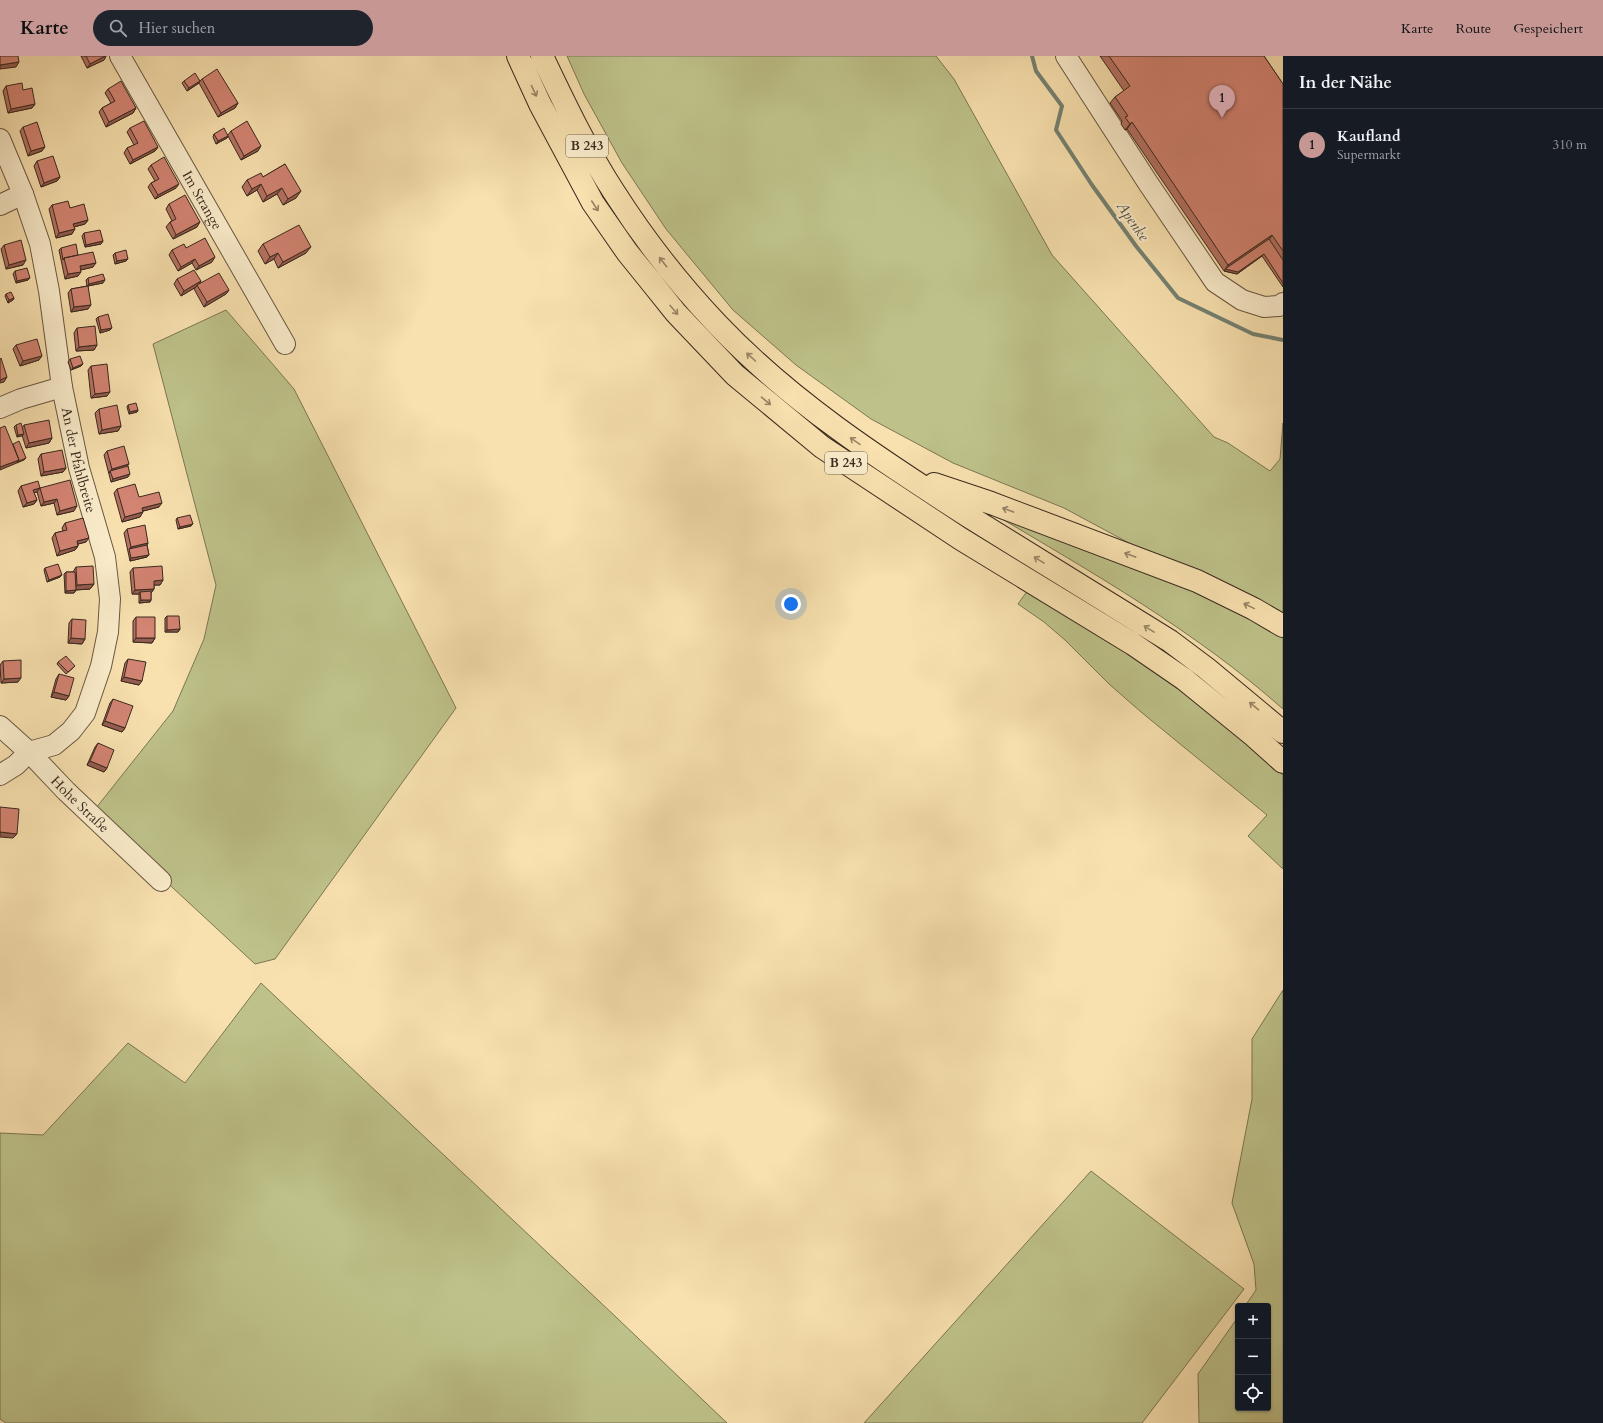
<!DOCTYPE html>
<html lang="de">
<head>
<meta charset="utf-8">
<style>
	body { margin:0; font-family:Cardo,serif; background:#20242c; color:#f1f3f6 }
	.controls { position:absolute; right:12px; bottom:12px; display:grid; overflow:hidden; border-radius:4px; box-shadow:0 1px 3px #0004 }
	.controls button { width:36px; height:36px; display:grid; place-items:center; padding:0; border:0; border-bottom:1px solid #363941; background:#171b24; color:#f1f3f6; font:20px sans-serif }
	.you { position:absolute; left:791px; top:548px; width:14px; height:14px; margin:-10px; border:3px solid #fff; border-radius:50%; background:#1a73e8; box-shadow:0 0 0 6px #1a73e833 }
	.badge { display:grid; place-items:center; width:26px; height:26px; border-radius:50%; background:#c59692; color:#111; font-size:13px; font-weight:700 }
	.pin { position:absolute; translate:-50% -33px; filter:drop-shadow(0 1px 2px #0008) }
	.pin::after { content:''; position:absolute; top:21px; width:14px; height:12px; background:inherit; clip-path:polygon(0 0,100% 0,50% 100%) }
	.list { margin:0; padding:0; list-style:none }
	h2 { display:flex; justify-content:space-between; align-items:center; height:52px; margin:0; padding:0 16px; font-size:17px }
	h2 small { font-size:13px; font-weight:400; color:#9ea1a6 }
	.list li { display:grid; grid-template-columns:26px 1fr auto; gap:12px; align-items:center; box-sizing:border-box; height:72px; padding:0 16px; border-top:1px solid #363941 }
	.list b { display:block; font-size:15px; white-space:nowrap }
	.list p { margin:0; font-size:13px; white-space:nowrap; color:#9ea1a6 }
	.list em { font-size:13px; font-style:normal; color:#9ea1a6 }
	.icon { flex:none; width:22px; height:22px; fill:none; stroke:currentColor; stroke-width:2; stroke-linecap:round; stroke-linejoin:round }
	.map { position:relative; flex:none; width:1283px; height:1367px; overflow:hidden }
	header { display:flex; align-items:center; gap:24px; box-sizing:border-box; height:56px; padding:0 20px; background:#c59692; color:#111 }
	header strong { font-size:19px }
	nav { display:flex; gap:22px; margin-inline-start:auto; font-size:14px }
	.search { width:280px; height:36px; background:#20242c; display:flex; align-items:center; gap:10px; box-sizing:border-box; padding:0 14px; border-radius:22px; color:#9ea1a6; font-size:15px }
	main { display:flex }
	aside { flex:1; background:#171b24 }
	.map>svg:first-child { display:block }
	.green { fill:#bec28a; stroke:#7c7654 }
	.lines { fill:none; stroke-linecap:round; stroke-linejoin:round }
	.stream { stroke:#758273; stroke-width:4 }
	.minor-casing { stroke:#695742; stroke-width:22 }
	.highway-casing { stroke:#39291e; stroke-width:24 }
	.minor { stroke:#faeccb; stroke-width:20 }
	.highway { stroke:#f8e1af; stroke-width:22 }
	.wall { fill:#b57263; stroke:#39291e }
	.shaded-wall { fill:#945c50; stroke:#39291e }
	.building { fill:#d38473; stroke:#39291e }
	.oneway { stroke:#988566 }
	.labels { text-anchor:middle; dominant-baseline:central; stroke-width:4; stroke-linejoin:round; paint-order:stroke }
	.shield { fill:#faeccb; stroke:#736452; stroke-width:1 }
	.shield-label { font-size:13px; font-weight:bold; fill:#39291e }
	.street-label { font-size:14px; fill:#39291e; stroke:#faeccb }
	.water-label { font-size:15px; font-style:italic; fill:#524e42; stroke:#faeccb }
</style>
</head>
<body>
<header>
<strong>Karte</strong>
<div class="search"><svg class="icon" aria-label="search" viewBox="0 0 24 24"><circle cx="10" cy="10" r="6"/><path d="M15 15l6 6"/></svg>Hier suchen</div>
<nav><a>Karte</a><a>Route</a><a>Gespeichert</a></nav>
</header>
<main>
<div class="map">
<svg width="1283" height="1367" viewBox="0 0 1283 1367">
	<rect width="100%" height="100%" fill="#f8e1af"/>
	<filter id="stains"><feTurbulence type="fractalNoise" baseFrequency=".005" numOctaves="4"/><feColorMatrix values="0 0 0 0 .2 0 0 0 0 .09 0 0 0 0 .02 0 0 0 .5 -.17"/></filter>
	<radialGradient id="worn" r=".72"><stop offset=".6" stop-color="#630" stop-opacity="0"/><stop offset="1" stop-color="#630" stop-opacity=".3"/></radialGradient>
	<path class="green" d="M567,0H936L954,23L1052,199L1214,381L1228,387L1270,415L1280,403L1283,367V560L1142,494L1064,452L953,407L871,363L796,309L733,254L666,173L622,107L584,38Z
		M226,254L294,333L456,652L275,903L255,908L92,757L173,655L204,583L216,529L153,288Z
		M992,457L1150,512L1283,578V653C1195,575 1093,517 992,457Z
		M1028,534L1128,597L1210,656L1283,719V813L1248,780L1267,759L1141,656L1109,628L1065,584L1044,566L1018,548Z
		M261,927L617,1262L727,1367H6L0,1363V1077L43,1079L128,987L185,1027Z
		M1283,934V1367H1199L1198,1318L1238,1261V1352H1268V1250H1245L1256,1234L1254,1208L1232,1147L1252,1043V983Z
		M1091,1115L1244,1233L1142,1367H864Z"/>
	<g class="lines">
		<path class="stream" d="M1032,0L1036,15L1062,50L1056,74L1092,129L1136,190L1178,242L1253,278L1283,284"/>
		<g class="minor-casing">
			<g id="minor">
				<path id="s1" d="M120,0L285,288"/>
				<path d="M1066,0L1148,127L1215,226L1242,244L1264,251L1279,250L1283,247"/>
				<path id="s2" d="M0,83L23,138L40,188L49,235L62,331L79,412L105,501L110,543L108,576L101,610L85,657L71,675L54,689L29,696"/>
				<path d="M0,149L23,138"/>
				<path d="M0,352L21,343L62,331"/>
				<path id="s3" d="M0,670L29,696L66,735L161,825"/>
				<path d="M0,719L16,709L29,696"/>
			</g>
		</g>
		<g class="highway-casing">
			<path id="highway" d="M518,0L540,48L593,147L627,196L652,227L676,257L735,319L822,391L961,483L1133,588L1184,623L1254,680L1283,706
				M542,0C564,46 586,93 614,136C644,183 679,228 717,268C790,345 879,403 968,460C1035,502 1103,543 1170,585L1206,612L1283,676
				M934,428L991,447L1197,525L1254,553L1283,570"/>
		</g>
		<use href="#minor" class="minor"/>
		<use href="#highway" class="highway"/>
	</g>
	<path class="wall" d="M81,0H106L104,4L87,12Z
		M1100,0H1264L1283,28V231L1262,200L1237,218L1224,215L1127,73L1125,74L1121,68L1122,65L1110,47L1115,41L1124,35Z
		M202,23L238,47L235,52L218,61L199,27L187,35L182,27L184,25H200Z
		M6,30L23,34L35,48L32,52L8,57L3,35Z
		M108,33L136,52L133,57L106,71L99,56L102,52L111,47L105,37Z
		M23,71L42,95L28,100L20,75Z
		M130,72L158,91L155,95L130,108L124,97L127,92L134,89L127,76Z
		M231,75L258,95L241,104L228,80L227,82L216,88L213,81L214,78L228,79Z
		M37,105L60,121L57,125L41,131L34,110Z
		M285,108L296,142L283,149L277,138L263,146L257,134L247,140L242,131L247,124L263,121Z
		M151,109L176,132L155,143L148,131L151,127L155,125L148,113Z
		M169,148L197,171L173,183L166,171L170,166L172,165L166,153Z
		M52,149L70,152L88,164L85,168L74,171L72,178L56,182L49,153Z
		M84,177L103,185L101,188L85,191L82,180Z
		M263,188L306,197L278,212L274,203L265,208L258,195Z
		M4,189L23,209L6,213L1,193Z
		M61,192L78,199L93,211L80,214L78,220L65,223L59,194Z
		M186,192L212,206L196,214L192,207L178,215L169,199L172,194Z
		M115,197L128,203L126,205L115,208L113,199Z
		M15,215L30,222L28,224L16,227L13,218Z
		M88,222L103,227L88,230V253L71,256L68,237L71,233L87,230L86,224Z
		M177,223L201,225L199,228L229,234L226,238L204,251L194,233L196,231L181,240L174,228Z
		M6,238L14,242L13,244L8,247L5,240Z
		M98,261L112,272L110,274L100,277L96,263Z
		M77,272L97,289L94,294L76,295L74,277Z
		M16,289L39,304L20,310L13,293Z
		M70,303L81,310L71,314L68,306Z
		M91,310L107,340L91,342L88,314Z
		M128,349L138,354L137,356L129,358L127,351Z
		M99,353L121,370L118,375L99,378L95,357Z
		M16,369L22,372L24,369L52,382L49,387L26,392L22,379L17,381L14,371Z
		M107,395L128,410V421L111,426L104,399Z
		M41,398L66,412L63,416L41,420L38,403Z
		M21,430L40,432L74,455L57,459L54,447L41,450L37,436L34,437L37,444L34,448L23,451L18,435Z
		M117,433L159,451L143,455L140,461L122,466L114,437Z
		M177,462L191,470L178,473L176,464Z
		M65,467L86,486L78,488V490L75,494L57,500L52,482L55,477L63,475L62,472Z
		M127,473L148,487L147,489L149,499L147,501L130,505L124,477Z
		M76,511L94,528L90,533L76,534L74,537H65L64,518L66,516H73Z
		M45,512L62,519L60,521L47,526L44,514Z
		M133,512L163,524L160,529H154V533L151,537V544L150,546L139,547V538H132L130,516Z
		M167,560L180,573L178,576H165V562Z
		M136,561L155,582L152,587L133,586V565Z
		M72,563L85,583L82,588L68,587L69,567Z
		M128,603L139,629L121,625L125,607Z
		M3,605L18,626L1,627L0,609Z
		M58,606L75,610L73,612L66,618L57,608Z
		M59,618L69,640L66,644L51,641L56,623Z
		M113,643L125,672L122,676L102,669L110,647Z
		M98,687L107,712L104,716L87,709L95,691Z"/>
	<path class="shaded-wall" d="M105,0H106L104,4L87,12L90,8Z
		M19,6L16,11L0,13V9Z
		M200,25L199,27L187,35L189,32Z
		M238,47L235,52L218,61L221,57Z
		M35,48L32,52L8,57L11,53Z
		M136,52L133,57L106,71L109,66Z
		M1132,66L1127,73L1125,74L1130,68Z
		M228,80L227,82L216,88L218,85Z
		M261,90L258,95L241,104L244,100Z
		M45,91L42,95L28,100L31,95Z
		M158,91L155,95L130,108L133,104Z
		M60,121L57,125L41,131L44,127Z
		M179,128L176,132L155,143L158,139Z
		M261,128L257,134L247,140L252,133Z
		M282,132L277,138L263,146L267,140Z
		M301,135L296,142L283,149L288,143Z
		M88,164L85,168L70,172L73,168Z
		M200,166L197,171L173,183L176,179Z
		M75,173L72,178L56,182L59,177Z
		M1272,179L1268,186L1264,198L1262,200L1237,218L1224,215L1228,209Z
		M103,185L101,188L85,191L86,189Z
		M311,191L306,197L278,212L283,206Z
		M278,197L274,203L265,208L270,201Z
		M215,201L212,206L196,214L199,210Z
		M128,203L126,205L115,208L117,205Z
		M195,203L192,207L178,215L181,211Z
		M26,204L23,209L6,213L9,209Z
		M96,207L93,211L77,215L80,210Z
		M81,216L78,220L65,223L68,218Z
		M30,222L28,224L16,227L17,225Z
		M105,224L103,227L87,230L89,228Z
		M201,225L198,230L197,229L196,231L181,240L184,235Z
		M229,234L226,238L204,251L207,246Z
		M14,242L13,244L8,247L9,244Z
		M91,249L88,253L71,256L74,251Z
		M112,272L110,274L100,277L101,274Z
		M97,289L94,294L76,295L79,291Z
		M42,300L39,304L20,310L23,305Z
		M83,308L81,310L71,314L73,312Z
		M7,321L4,326L0,327V324Z
		M110,336L107,340L91,342L95,338Z
		M138,354L137,356L129,358L130,356Z
		M121,370L118,375L99,378L102,374Z
		M24,378L22,380L17,381L18,379Z
		M52,382L49,387L26,392L29,387Z
		M26,402L24,404L0,414V411L19,404Z
		M129,408L126,412L110,415L109,417L112,413Z
		M66,412L63,416L41,420L44,416Z
		M130,418L128,421L111,426L113,423Z
		M40,432L37,436L30,438L33,434Z
		M57,443L54,447L41,450L44,446Z
		M37,444L34,448L23,451L27,447Z
		M162,447L159,451L139,456L142,452Z
		M77,450L74,455L57,459L60,455Z
		M143,456L140,461L122,466L125,461Z
		M193,468L191,470L178,473L180,471Z
		M89,482L86,486L74,489L77,485Z
		M148,487L145,491L129,493L131,491Z
		M78,490L75,494L57,500L60,495Z
		M149,499L147,501L130,505L131,502Z
		M62,519L60,521L47,526L49,524Z
		M163,524L160,529H151L154,525Z
		M94,528L90,533L74,534L77,529Z
		M154,533L151,537L140,538V536L139,538H132L135,534Z
		M76,534L74,537H65L66,535Z
		M141,544H151L150,546L139,547Z
		M180,573L178,576H165L167,574Z
		M71,582L85,583L82,588L68,587Z
		M136,582H155L152,587L133,586Z
		M124,621L142,625L139,629L121,625Z
		M21,622L18,626L1,627L4,623Z
		M54,636L69,640L66,644L51,641Z
		M105,665L125,672L122,676L102,669Z
		M90,705L107,712L104,716L87,709Z
		M0,776L17,778L13,782L0,781Z"/>
	<path class="building" d="M0,0H18L19,6L0,9Z
		M86,0H105L90,8Z
		M1109,0H1264L1283,28V195L1272,179L1228,209L1132,66L1130,68L1125,61L1128,60L1115,41L1130,30Z
		M217,13L238,47L221,57L202,23Z
		M195,17L200,25L189,32L184,25Z
		M121,25L136,52L109,66L102,52L115,45L108,33Z
		M22,27L23,34L32,32L35,48L11,53L6,30Z
		M144,65L158,91L133,104L127,92L138,87L130,72Z
		M247,65L261,90L244,100L231,75Z
		M37,66L45,91L31,95L23,71Z
		M224,72L228,80L218,85L214,78Z
		M53,100L60,121L44,127L37,105Z
		M164,101L179,128L158,139L151,127L159,123L151,109Z
		M285,108L301,135L288,143L282,132L267,140L261,128L252,133L247,124L261,117L263,121Z
		M185,139L200,166L176,179L170,166L176,163L169,148Z
		M68,145L70,152L84,148L88,164L73,168L75,173L59,177L52,149Z
		M299,169L311,191L283,206L278,197L270,201L263,188Z
		M100,174L103,185L86,189L84,177Z
		M205,182L215,201L199,210L195,203L181,211L172,194L184,188L186,192Z
		M1269,183L1283,204V227L1264,198L1238,216L1225,213Z
		M21,184L26,204L9,209L4,189Z
		M76,188L78,199L64,202L63,204L61,192Z
		M126,194L128,203L117,205L115,197Z
		M93,196L96,207L80,210L81,216L68,218L64,202Z
		M27,212L30,222L17,225L15,215Z
		M194,214L201,225L184,235L177,223Z
		M219,217L229,234L207,246L197,229Z
		M103,218L105,224L89,228L88,222Z
		M88,230L91,249L74,251L71,233Z
		M11,236L14,242L9,244L6,238Z
		M108,258L112,272L101,274L98,261Z
		M95,270L97,289L79,291L77,272Z
		M37,283L42,300L23,305L16,289Z
		M80,300L83,308L73,312L70,303Z
		M1,302L7,321L0,324V303Z
		M107,308L110,336L95,338L91,310Z
		M136,347L138,354L130,356L128,349Z
		M117,349L121,370L102,374L99,353Z
		M49,364L52,382L29,387L24,369Z
		M21,367L24,378L18,379L16,369Z
		M5,370L19,404L0,411V372Z
		M19,385L26,402L17,406L19,404L13,388Z
		M124,390L129,408L112,413L107,395Z
		M62,394L66,412L44,416L41,398Z
		M128,410L130,418L113,423L110,415Z
		M70,424L77,450L60,455L57,443L44,446L40,432Z
		M38,425L40,432L33,434L37,444L27,447L21,430Z
		M135,428L139,441L159,436L162,447L142,452L143,456L125,461L117,433Z
		M190,459L193,468L180,471L177,462Z
		M83,462L89,482L77,485L78,490L60,495L55,477L67,474L65,467Z
		M145,469L148,487L131,491L127,473Z
		M147,489L149,499L131,502L129,493Z
		M58,508L62,519L49,524L45,512Z
		M93,510L94,528L77,529L76,511Z
		M162,510L163,524L154,525V533L135,534L133,512Z
		M66,516H75L76,534L66,535Z
		M151,535V544H141L140,536Z
		M167,560H179L180,573L167,574Z
		M136,561H155V582H136Z
		M72,563L86,564L85,583L71,582Z
		M66,600L75,610L68,616L58,606Z
		M128,603L146,606L142,625L124,621Z
		M21,604V622L4,623L3,605Z
		M59,618L74,622L69,640L54,636Z
		M113,643L133,650L125,672L105,665Z
		M98,687L114,694L107,712L90,705Z
		M0,751L19,753L17,778L0,776Z"/>
	<defs><path id="oneway-shaft" d="M-6 0H5M1.5-3L5.5 0L1.5 3" fill="none" stroke-width="1.6" stroke-linecap="round" stroke-linejoin="round"/></defs>
	<g class="oneway">
		<use href="#oneway-shaft" transform="translate(534 35) rotate(65)"/>
		<use href="#oneway-shaft" transform="translate(595 150) rotate(57)"/>
		<use href="#oneway-shaft" transform="translate(663 206) rotate(-128)"/>
		<use href="#oneway-shaft" transform="translate(674 254) rotate(50)"/>
		<use href="#oneway-shaft" transform="translate(751 301) rotate(-138)"/>
		<use href="#oneway-shaft" transform="translate(766 345) rotate(40)"/>
		<use href="#oneway-shaft" transform="translate(855 385) rotate(-145)"/>
		<use href="#oneway-shaft" transform="translate(1008 454) rotate(-160)"/>
		<use href="#oneway-shaft" transform="translate(1130 499) rotate(-160)"/>
		<use href="#oneway-shaft" transform="translate(1039 504) rotate(-148)"/>
		<use href="#oneway-shaft" transform="translate(1249 550) rotate(-154)"/>
		<use href="#oneway-shaft" transform="translate(1149 573) rotate(-148)"/>
		<use href="#oneway-shaft" transform="translate(1254 650) rotate(-140)"/>
	</g>
	<g class="labels">
		<g class="shield">
			<rect x="566" y="79" width="42" height="22" rx="3"/>
			<rect x="825" y="396" width="42" height="22" rx="3"/>
		</g>
		<g class="shield-label">
			<text x="587" y="90">B 243</text>
			<text x="846" y="407">B 243</text>
		</g>
		<g class="street-label">
			<text stroke="none"><textPath href="#s1" startOffset="166">Im Strange</textPath></text>
			<text stroke="none"><textPath href="#s2" startOffset="332">An der Pfahlbreite</textPath></text>
			<text stroke="none"><textPath href="#s3" startOffset="112">Hohe Straße</textPath></text>
		</g>
		<g class="water-label">
			<text transform="translate(1133 165) rotate(55)">Apenke</text>
		</g>
	</g>
	<rect width="100%" height="100%" filter="url(#stains)"/>
	<rect width="100%" height="100%" fill="url(#worn)"/>
</svg>
<div class="controls">
<button>+</button>
<button>−</button>
<button><svg class="icon" aria-label="locate" viewBox="0 0 24 24"><circle cx="12" cy="12" r="6"/><path d="M12 2v4M12 18v4M2 12h4M18 12h4"/></svg></button>
</div>
<div class="you"></div>
<div class="pin badge" style="left:1222px;top:62px">1</div>
</div>
<aside>
<h2>In der Nähe<small></small></h2>
<ul class="list">
<li><span class="badge">1</span><div><b>Kaufland</b><p>Supermarkt</p></div><em>310 m</em></li>
</ul>
</aside>
</main>
</body>
</html>
